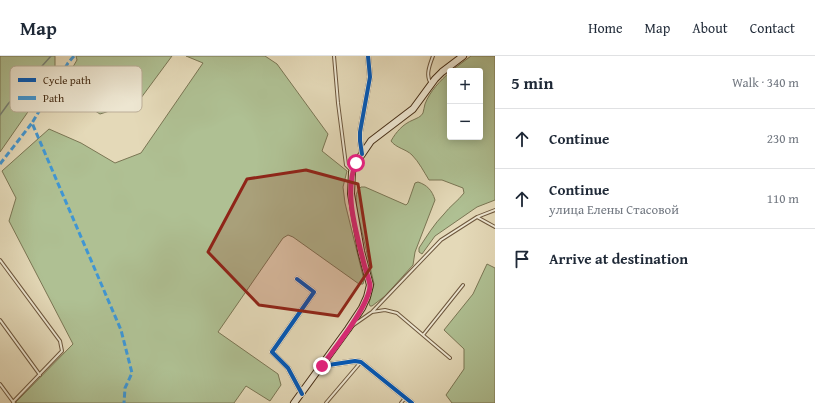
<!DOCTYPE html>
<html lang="en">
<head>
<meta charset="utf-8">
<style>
	body { margin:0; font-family:"Gentium Book Plus",serif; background:#f2f2f3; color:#1f2937 }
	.controls { position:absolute; right:12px; top:12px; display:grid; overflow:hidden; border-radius:4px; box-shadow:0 2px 10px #0003 }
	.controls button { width:36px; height:36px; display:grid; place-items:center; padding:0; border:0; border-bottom:1px solid #e0e1e3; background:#fff; color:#1f2937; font:20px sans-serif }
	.stop { position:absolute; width:12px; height:12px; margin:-9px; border:3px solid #db2777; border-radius:50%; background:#fff }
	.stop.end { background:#db2777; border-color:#fff; box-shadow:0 1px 4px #0008 }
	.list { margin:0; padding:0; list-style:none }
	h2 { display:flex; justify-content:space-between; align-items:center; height:52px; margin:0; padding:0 16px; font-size:17px }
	h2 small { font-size:13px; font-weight:400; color:#747a83 }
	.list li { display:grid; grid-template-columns:26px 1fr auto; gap:12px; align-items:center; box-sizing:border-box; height:60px; padding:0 16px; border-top:1px solid #e0e1e3 }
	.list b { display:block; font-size:15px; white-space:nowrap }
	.list p { margin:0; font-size:13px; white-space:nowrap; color:#747a83 }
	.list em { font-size:13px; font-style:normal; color:#747a83 }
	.icon { flex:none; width:22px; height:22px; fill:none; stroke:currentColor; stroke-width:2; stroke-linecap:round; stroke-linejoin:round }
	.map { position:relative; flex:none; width:495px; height:347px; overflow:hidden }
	header { display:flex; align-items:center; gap:24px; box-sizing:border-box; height:56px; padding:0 20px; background:#fff; border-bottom:1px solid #e0e1e3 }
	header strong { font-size:19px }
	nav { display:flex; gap:22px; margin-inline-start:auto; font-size:14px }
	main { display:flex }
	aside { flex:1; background:#fff }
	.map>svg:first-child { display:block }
	.green { fill:#afc093; stroke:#7a7654 }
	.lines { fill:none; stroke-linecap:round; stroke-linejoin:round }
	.stream { stroke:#778176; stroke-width:1.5 }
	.service-casing { stroke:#6d573d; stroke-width:4 }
	.minor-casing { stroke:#6d573d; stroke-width:6 }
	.secondary-casing { stroke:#452c14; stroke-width:8 }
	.service { stroke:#ede6d1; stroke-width:2 }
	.minor { stroke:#ede6d1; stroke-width:4.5 }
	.secondary { stroke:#ede6d1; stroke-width:6 }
	.quiet { stroke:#4096d3; stroke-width:3; stroke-dasharray:6 3; stroke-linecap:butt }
	.cycleway-casing { stroke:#ede6d1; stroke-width:6 }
	.cycleway { stroke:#0057b8; stroke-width:4 }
	.route { stroke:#db2777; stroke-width:5 }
	.marked { fill:#8f2418; fill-opacity:0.2; stroke:#8f2418; stroke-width:3; stroke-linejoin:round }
	.key { fill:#ede6d1; stroke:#bbae98; stroke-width:1 }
	.key-label { font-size:11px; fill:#452c14 }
</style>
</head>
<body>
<header>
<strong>Map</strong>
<nav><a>Home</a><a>Map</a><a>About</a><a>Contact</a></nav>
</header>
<main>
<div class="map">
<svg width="495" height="347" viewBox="0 0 495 347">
	<rect width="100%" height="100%" fill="#e4d9b8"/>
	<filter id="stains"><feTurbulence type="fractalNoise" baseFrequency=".005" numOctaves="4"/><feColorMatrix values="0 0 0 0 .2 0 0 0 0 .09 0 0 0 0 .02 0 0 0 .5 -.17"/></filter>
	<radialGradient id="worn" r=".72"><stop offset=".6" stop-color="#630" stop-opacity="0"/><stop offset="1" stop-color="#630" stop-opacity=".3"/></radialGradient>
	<path class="green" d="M0,0H55V17L0,96Z
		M76,0H172L138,46L100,58L60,33L77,4Z
		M186,0H265L277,8L328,78L322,95L347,115L343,131L345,147L364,224L363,228H359L293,181L288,179L283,182L218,276L278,318L281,329L270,345L246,330L234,347H17L16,346L73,288L9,165L16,142L2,115L49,73L81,87L115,107L141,97L203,7Z
		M471,0H495V144L477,151L435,180L422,198L419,196V192C427,180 434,168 444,158C450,150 458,145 464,137L463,132L442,124H429C424,116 419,106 412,99C406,93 396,92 391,85C396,76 403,68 413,64C417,62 421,61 423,57C424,54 424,51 425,48C430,35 440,25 450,16V81H480V15H451Z
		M418,126C427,129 432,134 435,144L415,196L413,209L385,240L372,250H370L369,247L374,228L357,154C356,146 354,136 361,131H365L406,149L408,147L415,127Z
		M487,208L495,212V347H452L446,339L464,313V293L444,274L473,238Z"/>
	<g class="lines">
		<path class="stream" d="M0,59L8,48L51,0"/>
		<g class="service-casing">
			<path id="service" d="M334,0L338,47L346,109L351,114
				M431,27C425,20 430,8 433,0
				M477,161L495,171
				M0,204L60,285L62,295L13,346
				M372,256L385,254L397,257L450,302
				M0,264L40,319
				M352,270L372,256L441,184L477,161L495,154
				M423,279L463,229
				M0,328L14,347
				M326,347L360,307
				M401,347L405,342"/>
		</g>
		<g class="minor-casing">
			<path id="minor" d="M362,98L360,85V76L370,21L368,0
				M297,223L314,236L272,296L288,312L302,338
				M322,310L355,305L361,306L412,347"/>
		</g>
		<g class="secondary-casing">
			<path id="secondary" d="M294,347L348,273L362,252L367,241L370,229L361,195L351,138L352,116L356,107L371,85L413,53L435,23L442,16L463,0"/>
		</g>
		<use href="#service" class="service"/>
		<use href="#minor" class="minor"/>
		<use href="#secondary" class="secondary"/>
		<path class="quiet" d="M74,0L68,7L32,67L121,274L132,317L125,332L124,347
			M0,108L32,67"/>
		<g class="cycleway-casing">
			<path id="cycleway" d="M362,98L360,85V76L370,21L368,0
				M297,223L314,236L272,296L288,312L302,338
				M322,310L355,305L361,306L412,347"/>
		</g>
		<use href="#cycleway" class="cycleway"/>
	</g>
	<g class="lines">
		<path class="route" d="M322,310C334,293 370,249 370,229C369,223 366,215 364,208C357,178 343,137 356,107"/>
	</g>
	<path class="marked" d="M306,114L358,128L371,211L338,260L259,249L208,196L247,123Z"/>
	<rect x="10" y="10" width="132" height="46" rx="6" class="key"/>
	<rect x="18" y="22" width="18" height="4" fill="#0057b8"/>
	<rect x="18" y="40" width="18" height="4" fill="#4096d3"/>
	<g class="key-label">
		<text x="43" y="28">Cycle path</text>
		<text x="43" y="46">Path</text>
	</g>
	<rect width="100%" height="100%" filter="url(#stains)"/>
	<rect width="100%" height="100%" fill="url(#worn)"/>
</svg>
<div class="controls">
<button>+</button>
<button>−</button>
</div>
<div class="stop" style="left:356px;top:107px"></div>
<div class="stop end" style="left:322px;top:310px"></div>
</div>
<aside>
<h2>5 min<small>Walk · 340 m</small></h2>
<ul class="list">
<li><svg class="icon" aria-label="ahead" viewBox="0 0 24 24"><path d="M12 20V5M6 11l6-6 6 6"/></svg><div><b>Continue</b></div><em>230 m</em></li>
<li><svg class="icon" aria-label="ahead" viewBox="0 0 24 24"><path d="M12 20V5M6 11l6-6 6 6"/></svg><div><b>Continue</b><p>улица Елены Стасовой</p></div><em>110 m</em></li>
<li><svg class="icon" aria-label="arrive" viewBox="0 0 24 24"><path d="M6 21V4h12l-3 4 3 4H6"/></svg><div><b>Arrive at destination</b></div></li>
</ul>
</aside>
</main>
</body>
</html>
